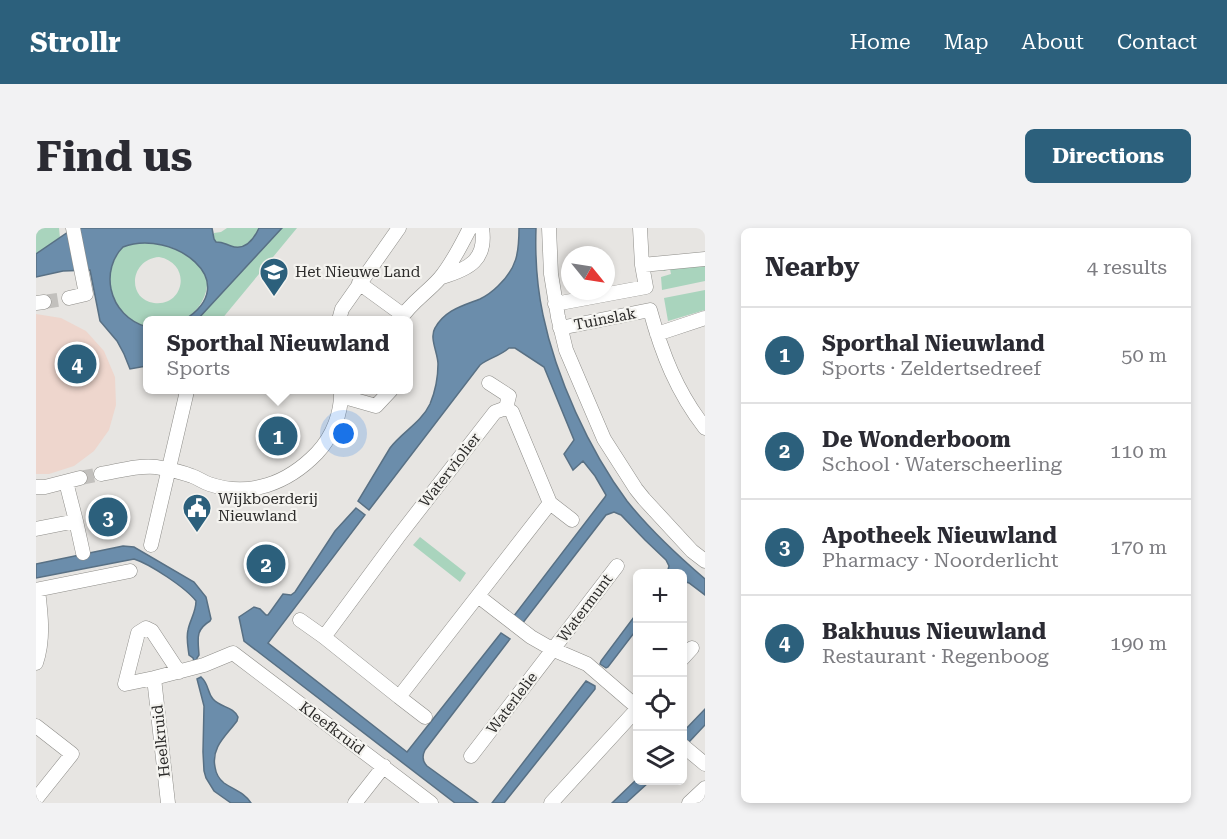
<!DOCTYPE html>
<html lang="en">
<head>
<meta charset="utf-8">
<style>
	body { margin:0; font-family:"Roboto Serif",serif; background:#f2f2f3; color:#2b2b33 }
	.controls { position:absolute; right:18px; bottom:18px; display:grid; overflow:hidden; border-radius:9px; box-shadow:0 3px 9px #0003 }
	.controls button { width:54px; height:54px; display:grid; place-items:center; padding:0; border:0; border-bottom:2px solid #e1e1e2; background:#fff; color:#2b2b33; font:30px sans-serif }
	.compass { position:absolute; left:525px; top:18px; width:54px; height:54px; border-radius:50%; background:#fff; box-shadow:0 3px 9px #0003; rotate:120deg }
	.you { position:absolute; left:308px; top:206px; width:21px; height:21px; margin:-15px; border:4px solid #fff; border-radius:50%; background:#1a73e8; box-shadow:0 0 0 9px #1a73e833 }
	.badge { display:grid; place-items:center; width:39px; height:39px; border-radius:50%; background:#2c607c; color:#fff; font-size:20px; font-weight:700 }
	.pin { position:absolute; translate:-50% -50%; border:3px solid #fff; box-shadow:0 2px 6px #0006 }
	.popup { position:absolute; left:107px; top:88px; width:270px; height:78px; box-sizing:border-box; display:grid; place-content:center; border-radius:9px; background:#fff; filter:drop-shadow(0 2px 4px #0005); font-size:20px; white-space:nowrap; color:#7c7c81 }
	.popup b { font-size:22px; color:#2b2b33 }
	.popup::after { content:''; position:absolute; left:50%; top:100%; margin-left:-12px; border:12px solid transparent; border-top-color:#fff }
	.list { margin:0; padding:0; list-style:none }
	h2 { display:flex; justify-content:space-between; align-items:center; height:78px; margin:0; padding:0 24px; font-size:26px }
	h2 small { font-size:20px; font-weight:400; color:#7c7c81 }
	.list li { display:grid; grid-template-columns:39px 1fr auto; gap:18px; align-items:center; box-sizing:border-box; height:96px; padding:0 24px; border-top:2px solid #e1e1e2 }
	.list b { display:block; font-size:22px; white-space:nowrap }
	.list p { margin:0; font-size:20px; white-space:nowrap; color:#7c7c81 }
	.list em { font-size:20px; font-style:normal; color:#7c7c81 }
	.icon { flex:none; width:33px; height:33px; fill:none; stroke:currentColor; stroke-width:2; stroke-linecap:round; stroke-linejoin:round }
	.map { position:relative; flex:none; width:669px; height:575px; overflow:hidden; border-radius:9px }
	header { display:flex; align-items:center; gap:36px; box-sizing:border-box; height:84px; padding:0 30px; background:#2c607c; color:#fff }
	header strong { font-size:28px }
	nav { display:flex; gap:33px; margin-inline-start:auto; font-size:21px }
	.intro { display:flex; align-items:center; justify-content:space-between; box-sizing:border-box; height:144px; padding:0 36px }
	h1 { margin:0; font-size:42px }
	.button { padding:15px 27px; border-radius:9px; background:#2c607c; color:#fff; font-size:21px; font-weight:700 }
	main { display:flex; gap:36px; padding:0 36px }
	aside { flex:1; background:#fff; border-radius:9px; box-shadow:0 3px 9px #0003 }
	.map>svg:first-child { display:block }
	.commercial { fill:#eed6cd }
	.green { fill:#a9d4bd; fill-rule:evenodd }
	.water { fill:#6b8dab; stroke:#587084; stroke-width:1.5 }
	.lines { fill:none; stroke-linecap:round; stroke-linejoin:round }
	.minor-tunnel { stroke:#c2c0bd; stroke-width:14; stroke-dasharray:14 7; stroke-linecap:butt }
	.minor-casing { stroke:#8e8d89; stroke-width:15 }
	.minor { stroke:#fff; stroke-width:14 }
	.labels { text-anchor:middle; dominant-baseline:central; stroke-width:4.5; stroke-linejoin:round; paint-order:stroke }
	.poi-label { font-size:15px; fill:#2c2b2a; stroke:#f4f3ef; text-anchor:start }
	.street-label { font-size:15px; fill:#2c2b2a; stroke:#f4f3ef }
</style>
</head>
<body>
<header>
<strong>Strollr</strong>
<nav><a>Home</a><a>Map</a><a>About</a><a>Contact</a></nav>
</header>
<div class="intro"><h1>Find us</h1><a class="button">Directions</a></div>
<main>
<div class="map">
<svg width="669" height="575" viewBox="0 0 669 575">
	<rect width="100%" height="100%" fill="#e7e5e2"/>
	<path class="commercial" d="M0,86L25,90L50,103L68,123L79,149L80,177L73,202L58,223L38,238L13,246H0Z"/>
	<path class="green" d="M0,0H23L24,10L0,26Z
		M191,0H223C218,11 209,23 195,18C189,16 187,14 180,14L178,11V5L185,4Z
		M246,0H261L185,92H161Z
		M115,3C168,0 193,64 148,92H112V99C59,84 63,16 115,3ZM123,29C156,35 149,79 118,75C90,71 94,31 123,29Z
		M669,35V53L626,62L625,49L635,46L634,41L628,43L623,37Z
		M669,62V82L632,93L628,70Z
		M384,309L430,345L424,354L377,317Z"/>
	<path class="water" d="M38,0H176L178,11L180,14C187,14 189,16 195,18C209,23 218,11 223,0H246L161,92H148C210,54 136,0 87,19C76,30 72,46 75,61C79,80 93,94 111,99V136L110,138L94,141L88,126L81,113L64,93L54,42L27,43L0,49V26Z
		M483,0H500C499,28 501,59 507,87C520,149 553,222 591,273C614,302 641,327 669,351V367L653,355L647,353L646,346L631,345L633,338L630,332L609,312L585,287L578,284L570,287L486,396L477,389L569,269L570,267L559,248L547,233L537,242L528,226L538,212L508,139L479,120H473C464,128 453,130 444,137L333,282L322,273L354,220C366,204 385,195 394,176C399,164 402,149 402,136C402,125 393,110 399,100C409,82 426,78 444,71C450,68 457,63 462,58C481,40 483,25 483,0Z
		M320,280L329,287L232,415L371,524L465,405L474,411L389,522C386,528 386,533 391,538L442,575H419L208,413L203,389L218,379L224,381L230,387H232L247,366L255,367L259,364L299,303Z
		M87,318L98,319L158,354L170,369L175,391L174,393C159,402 162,411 163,427L161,430V432L158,433L157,430L153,427C152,419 150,410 152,402C154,392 160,384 160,373C150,360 114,336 98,331L0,350V336Z
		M601,385V401L572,439L570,440L564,436L565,433Z
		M165,449C173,456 171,464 177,471C185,480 197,478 202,489L201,493C190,508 175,519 179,539C180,546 183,551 188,555C198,562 208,564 215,575H195L178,563L170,550L168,543L167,524L168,478L161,451Z
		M550,453L559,458V461L468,575H456Z
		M669,481V497L653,514L647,510L646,505Z
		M601,551L602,552L614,553L590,575H576Z"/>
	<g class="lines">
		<path class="minor-tunnel" d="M8,74L33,70
			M44,250L65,246"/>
		<g class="minor-casing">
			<path id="minor" d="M513,0L515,46L522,89L530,122L568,211L600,261L608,271L656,323L669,333
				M606,37L669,31
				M406,49C433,41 451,32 446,0
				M323,55L367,87
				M33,70L50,66L37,0
				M0,75L8,74
				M519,76L610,59L606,37L604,0
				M303,92L306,81L363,0
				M364,92C373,76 391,65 404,50C416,36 425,17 434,0
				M524,100L614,82C626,126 641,164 669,200
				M621,106L669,90
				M453,155L473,168L470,180
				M312,170L340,178L355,162
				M470,180L476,184L514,275L363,469L288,409L362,309L459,184Z
				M65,246C83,243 102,237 120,239C132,241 145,244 156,248C162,250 167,254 173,256C214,270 252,255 281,225C297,208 306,184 305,162
				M0,259H9L44,250
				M514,275L536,292
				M40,293L47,325
				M0,301L40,293L30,254
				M115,317L151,163
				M0,362L94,343
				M442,368L495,409L516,421L551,436L602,480
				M264,392L288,409
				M646,431L656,420
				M0,435C8,411 5,387 2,362
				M143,444L116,403L110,400L102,405L89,456L118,450L168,437L197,425L395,575
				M118,450L132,575
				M363,469L389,489
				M0,498L36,526L0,571
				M646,517L669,536
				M435,528L581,338
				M319,575L348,538
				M515,575L602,480
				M653,575L669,560"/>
		</g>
		<use href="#minor" class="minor"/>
	</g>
	<defs>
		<g id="school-pin" transform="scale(1.5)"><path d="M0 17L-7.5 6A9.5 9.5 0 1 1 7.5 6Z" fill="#2c607c" stroke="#f4f3ef"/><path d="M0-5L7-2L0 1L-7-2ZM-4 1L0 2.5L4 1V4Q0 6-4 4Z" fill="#fff"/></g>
		<g id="civic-pin" transform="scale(1.5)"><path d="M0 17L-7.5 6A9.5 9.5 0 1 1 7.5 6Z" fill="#2c607c" stroke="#f4f3ef"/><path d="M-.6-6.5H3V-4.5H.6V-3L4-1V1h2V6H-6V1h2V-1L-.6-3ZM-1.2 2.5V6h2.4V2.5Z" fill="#fff"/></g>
	</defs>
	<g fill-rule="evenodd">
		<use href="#school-pin" x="238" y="44"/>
		<use href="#civic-pin" x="161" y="280"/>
	</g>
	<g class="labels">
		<g class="poi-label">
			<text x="259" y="44">Het Nieuwe Land</text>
			<text x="182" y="271">Wijkboerderij<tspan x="182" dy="17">Nieuwland</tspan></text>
		</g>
		<g class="street-label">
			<text transform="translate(569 91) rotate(-11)">Tuinslak</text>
			<text transform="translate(414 242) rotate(-52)">Waterviolier</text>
			<text transform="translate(549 380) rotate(-53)">Watermunt</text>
			<text transform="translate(476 475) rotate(-53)">Waterlelie</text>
			<text transform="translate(296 500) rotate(37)">Kleefkruid</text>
			<text transform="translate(125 513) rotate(-96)">Heelkruid</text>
		</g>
	</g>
</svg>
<div class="controls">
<button>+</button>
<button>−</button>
<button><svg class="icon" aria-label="locate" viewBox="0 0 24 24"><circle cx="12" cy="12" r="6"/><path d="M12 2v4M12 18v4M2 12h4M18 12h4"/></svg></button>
<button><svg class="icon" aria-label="layers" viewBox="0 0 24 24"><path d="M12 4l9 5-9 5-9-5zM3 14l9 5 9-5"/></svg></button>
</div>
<svg class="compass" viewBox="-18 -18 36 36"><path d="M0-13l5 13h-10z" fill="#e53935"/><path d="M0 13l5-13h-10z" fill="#7c7c81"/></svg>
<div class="you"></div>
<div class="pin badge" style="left:242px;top:208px">1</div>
<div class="popup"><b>Sporthal Nieuwland</b>Sports</div>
<div class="pin badge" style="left:230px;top:336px">2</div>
<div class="pin badge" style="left:72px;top:289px">3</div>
<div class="pin badge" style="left:41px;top:136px">4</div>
</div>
<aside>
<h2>Nearby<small>4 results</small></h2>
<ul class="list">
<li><span class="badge">1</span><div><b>Sporthal Nieuwland</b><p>Sports · Zeldertsedreef</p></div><em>50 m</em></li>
<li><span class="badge">2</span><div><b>De Wonderboom</b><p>School · Waterscheerling</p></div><em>110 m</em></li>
<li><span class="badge">3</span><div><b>Apotheek Nieuwland</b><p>Pharmacy · Noorderlicht</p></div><em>170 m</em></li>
<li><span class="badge">4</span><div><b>Bakhuus Nieuwland</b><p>Restaurant · Regenboog</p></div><em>190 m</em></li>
</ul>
</aside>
</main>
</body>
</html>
